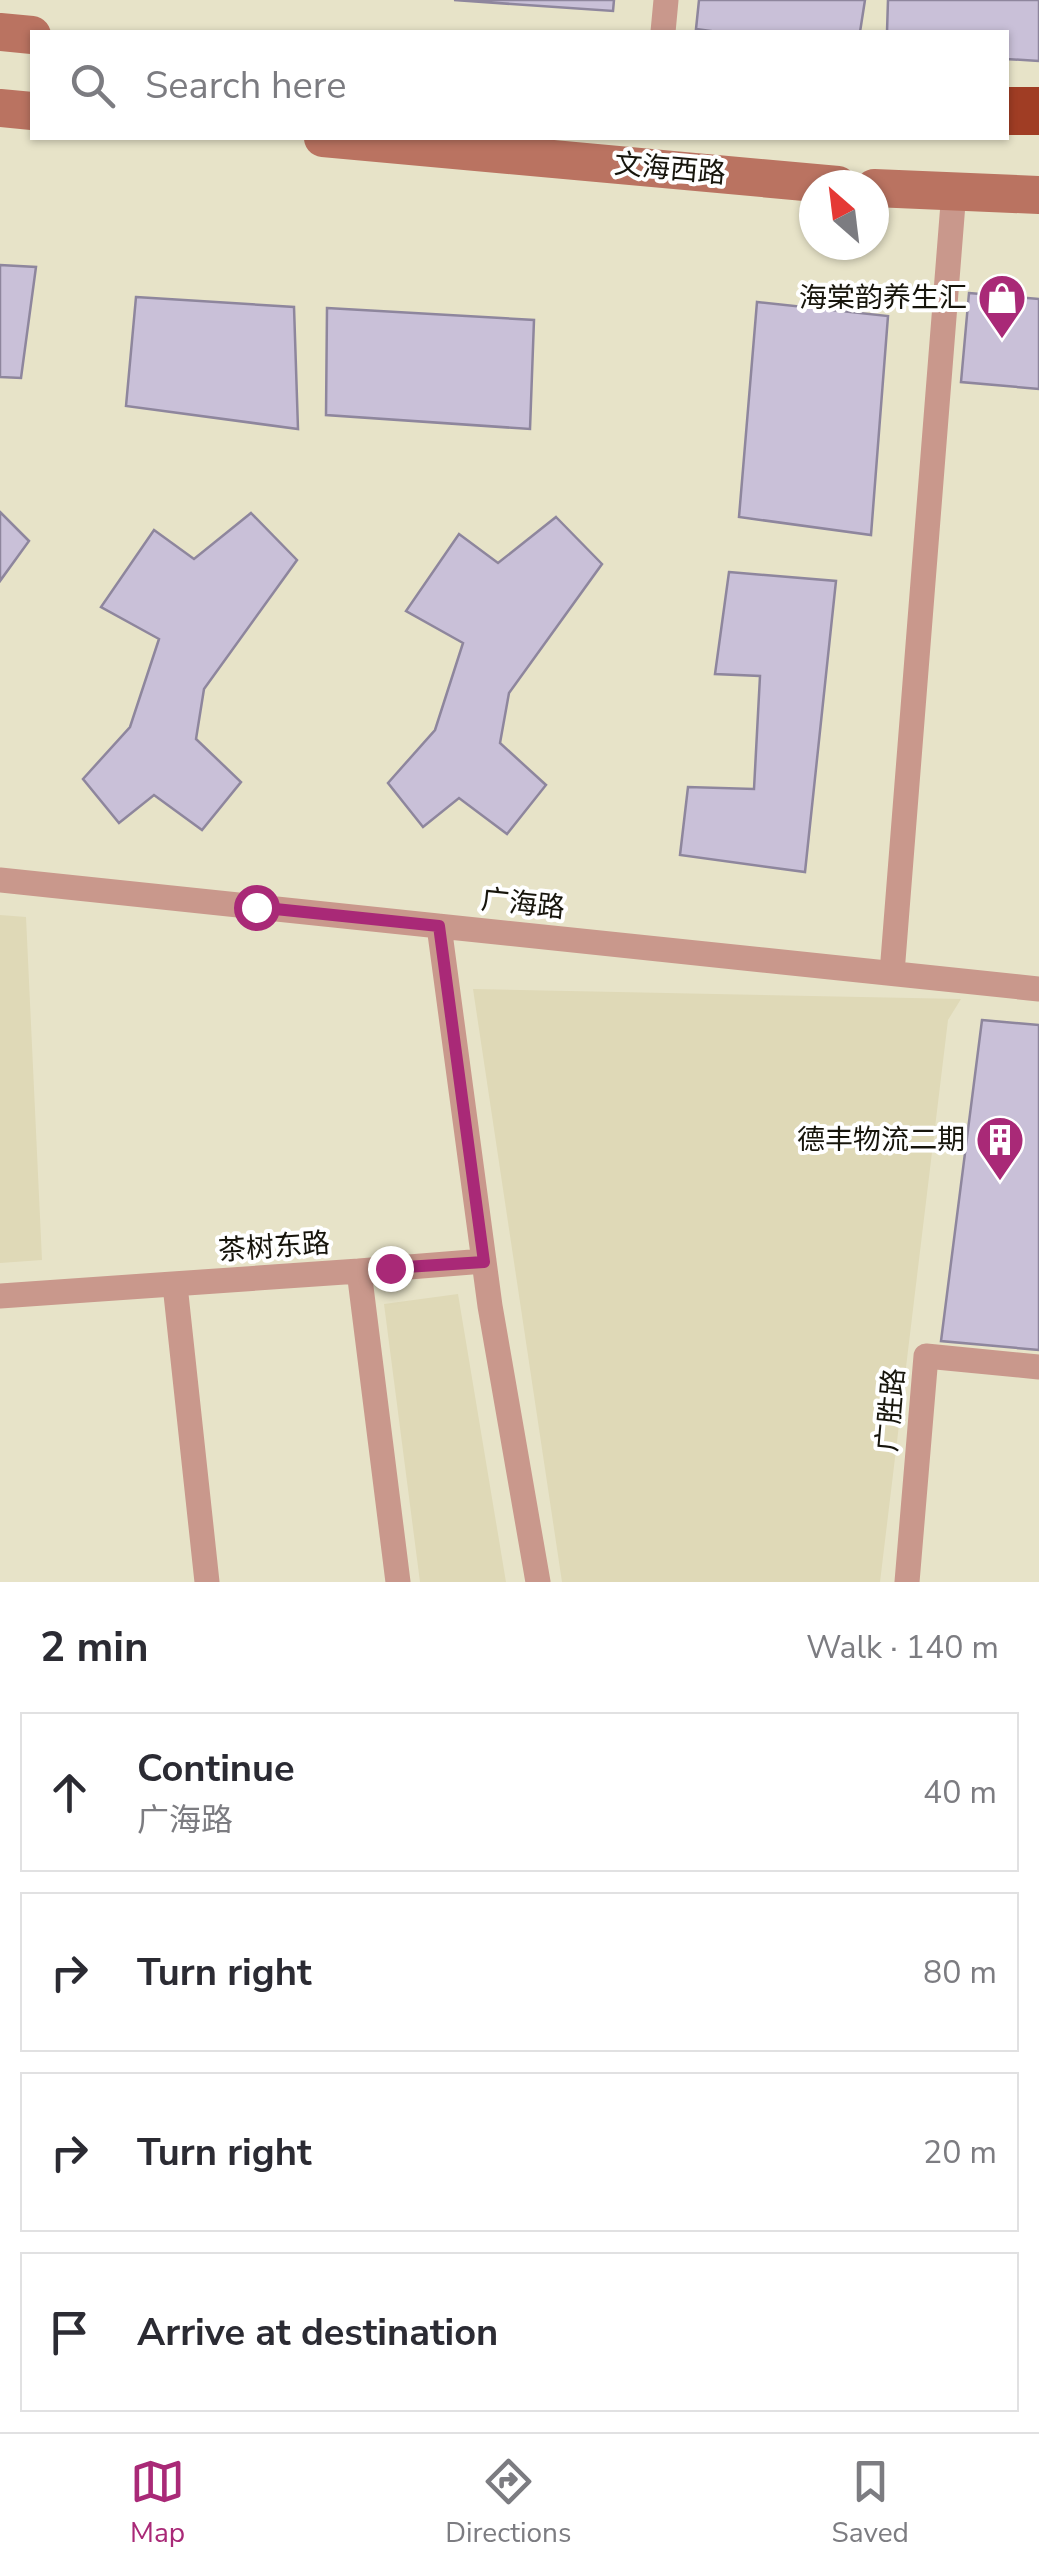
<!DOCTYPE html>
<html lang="en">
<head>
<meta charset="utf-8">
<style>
	body { margin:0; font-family:"Nunito Sans","Noto Sans SC",sans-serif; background:#f2f2f3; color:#2b2b33 }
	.compass { position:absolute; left:799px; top:170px; width:90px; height:90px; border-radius:50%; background:#fff; box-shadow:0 2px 8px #0004; rotate:332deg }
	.stop { position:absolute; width:30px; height:30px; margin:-22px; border:8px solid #a92977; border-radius:50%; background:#fff }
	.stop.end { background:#a92977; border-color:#fff; box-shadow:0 2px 10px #0008 }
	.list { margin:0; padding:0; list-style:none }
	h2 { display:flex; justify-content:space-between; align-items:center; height:130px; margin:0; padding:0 40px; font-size:42px }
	h2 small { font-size:32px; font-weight:400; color:#7c7c81 }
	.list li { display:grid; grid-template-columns:65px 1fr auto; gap:30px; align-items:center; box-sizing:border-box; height:160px; margin:0 20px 20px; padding:0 20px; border:2px solid #e1e1e2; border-radius:0px }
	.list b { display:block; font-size:38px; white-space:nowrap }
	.list p { margin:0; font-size:32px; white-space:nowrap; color:#7c7c81 }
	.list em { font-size:32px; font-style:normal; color:#7c7c81 }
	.icon { flex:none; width:55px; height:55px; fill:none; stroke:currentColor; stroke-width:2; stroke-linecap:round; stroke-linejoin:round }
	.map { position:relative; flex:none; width:1039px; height:1582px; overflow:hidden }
	.search { position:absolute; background:#fff; box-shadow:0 2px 8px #0004; left:30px; right:30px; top:30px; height:110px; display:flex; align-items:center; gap:25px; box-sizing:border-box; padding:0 35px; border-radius:0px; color:#7c7c81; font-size:38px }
	.sheet { height:850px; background:#fff }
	nav { display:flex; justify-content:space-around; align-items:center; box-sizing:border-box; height:140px; border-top:2px solid #e1e1e2; background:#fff; font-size:28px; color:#7c7c81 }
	nav a { display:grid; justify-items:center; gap:5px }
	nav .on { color:#a92977 }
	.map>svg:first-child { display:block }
	.built { fill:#dfd9b7 }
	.building { fill:#c9c0d8; stroke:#8e869d; stroke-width:2.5 }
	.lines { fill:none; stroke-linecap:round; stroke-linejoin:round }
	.street { stroke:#c9988c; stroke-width:25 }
	.secondary { stroke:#ba7361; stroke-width:38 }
	.highway { stroke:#a03d24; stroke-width:48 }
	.route { stroke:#a92977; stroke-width:12 }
	.labels { text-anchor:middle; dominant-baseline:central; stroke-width:8; stroke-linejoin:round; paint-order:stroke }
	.street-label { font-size:28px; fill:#17150c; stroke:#fff }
	.poi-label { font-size:28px; fill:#17150c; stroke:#fff; text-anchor:end }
</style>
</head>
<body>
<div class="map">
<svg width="1039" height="1582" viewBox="0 0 1039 1582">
	<rect width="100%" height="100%" fill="#e7e3c8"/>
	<path class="built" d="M0,915L26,917L42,1260L0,1263Z
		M473,989L961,999L948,1020L880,1582H562Z
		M458,1294L506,1582H420L384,1304Z"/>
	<path class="building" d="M454,0H614L613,11Z
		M699,0H865L860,32H718L696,29Z
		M888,0H1039V61L1006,59V32H887Z
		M0,265L36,267L21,378L0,377Z
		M969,293L1039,299V389L961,382Z
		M136,297L294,307L298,429L126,406Z
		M757,302L888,316L871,535L739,517Z
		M327,308L534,320L530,429L326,415Z
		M0,512L29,541L0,581Z
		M251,513L297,560L204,689L196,739L241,782L202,830L154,795L119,823L83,779L130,727L159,639L101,607L154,530L194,559Z
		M556,517L602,564L509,693L500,743L546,785L507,834L459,798L423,827L388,783L435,730L463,643L406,611L459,534L498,563Z
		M729,572L836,581L805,872L680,855L688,787L754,789L760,676L715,674Z
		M982,1020L1039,1025V1350L941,1341Z"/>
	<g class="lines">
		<path class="street" d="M663,32L666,0
			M0,880L1039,989
			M439,926L490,1306L538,1582
			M892,973L954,191
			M359,1271L484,1261
			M175,1285L207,1582
			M0,1296L359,1271L398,1582
			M907,1582L926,1356L1039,1367"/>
		<path class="secondary" d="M0,32L32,35
			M0,108L32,111
			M323,138L838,185
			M874,188L1039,195"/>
		<path class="highway" d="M1006,111H1039"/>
	</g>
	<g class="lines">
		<path class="route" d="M256,907L439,926L484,1262L390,1268"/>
	</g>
	<defs>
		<g id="shop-pin" transform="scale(2.5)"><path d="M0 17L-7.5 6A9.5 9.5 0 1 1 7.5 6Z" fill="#a92977" stroke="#fff"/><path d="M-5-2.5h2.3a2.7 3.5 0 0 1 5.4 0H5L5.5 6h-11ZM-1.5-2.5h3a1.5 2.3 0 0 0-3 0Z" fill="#fff"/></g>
		<g id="building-pin" transform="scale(2.5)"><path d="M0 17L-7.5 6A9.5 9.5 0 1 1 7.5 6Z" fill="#a92977" stroke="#fff"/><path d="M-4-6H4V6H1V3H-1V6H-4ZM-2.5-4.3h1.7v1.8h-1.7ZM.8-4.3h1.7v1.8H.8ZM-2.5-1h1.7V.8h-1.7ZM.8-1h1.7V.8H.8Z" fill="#fff"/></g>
	</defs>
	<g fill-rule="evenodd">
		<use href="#shop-pin" x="1002" y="298"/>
		<use href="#building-pin" x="1000" y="1140"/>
	</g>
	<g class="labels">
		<g class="street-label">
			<text transform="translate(670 169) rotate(5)">文海西路</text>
			<text transform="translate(523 904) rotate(6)">广海路</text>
			<text transform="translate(274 1247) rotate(-4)">茶树东路</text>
			<text transform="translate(891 1410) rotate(-85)">广胜路</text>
		</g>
		<g class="poi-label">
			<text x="967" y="298">海棠韵养生汇</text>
			<text x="965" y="1140">德丰物流二期</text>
		</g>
	</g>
</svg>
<svg class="compass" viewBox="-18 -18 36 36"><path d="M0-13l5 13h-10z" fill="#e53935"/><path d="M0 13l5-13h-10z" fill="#7c7c81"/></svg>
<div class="stop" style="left:256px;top:907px"></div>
<div class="stop end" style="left:390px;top:1268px"></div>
<div class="search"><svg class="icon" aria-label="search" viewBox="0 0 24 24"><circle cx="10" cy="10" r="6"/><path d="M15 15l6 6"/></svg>Search here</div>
</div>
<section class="sheet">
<h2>2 min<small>Walk · 140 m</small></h2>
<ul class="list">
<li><svg class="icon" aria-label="ahead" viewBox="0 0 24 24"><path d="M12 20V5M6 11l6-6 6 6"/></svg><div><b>Continue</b><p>广海路</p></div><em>40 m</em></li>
<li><svg class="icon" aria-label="right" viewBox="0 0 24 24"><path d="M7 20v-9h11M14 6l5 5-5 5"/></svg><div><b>Turn right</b></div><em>80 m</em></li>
<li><svg class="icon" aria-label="right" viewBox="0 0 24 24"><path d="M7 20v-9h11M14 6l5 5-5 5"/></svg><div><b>Turn right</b></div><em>20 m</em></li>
<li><svg class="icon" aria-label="arrive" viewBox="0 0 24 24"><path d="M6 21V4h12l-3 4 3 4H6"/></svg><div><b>Arrive at destination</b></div></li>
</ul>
</section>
<nav>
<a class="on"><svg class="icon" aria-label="map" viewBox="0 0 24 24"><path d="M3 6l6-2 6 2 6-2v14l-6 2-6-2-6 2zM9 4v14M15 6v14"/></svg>Map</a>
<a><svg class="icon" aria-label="directions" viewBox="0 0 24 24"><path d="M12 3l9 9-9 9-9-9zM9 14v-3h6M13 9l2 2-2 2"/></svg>Directions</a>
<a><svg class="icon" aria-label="saved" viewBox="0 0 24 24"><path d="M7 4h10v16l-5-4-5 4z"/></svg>Saved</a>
</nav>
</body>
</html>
